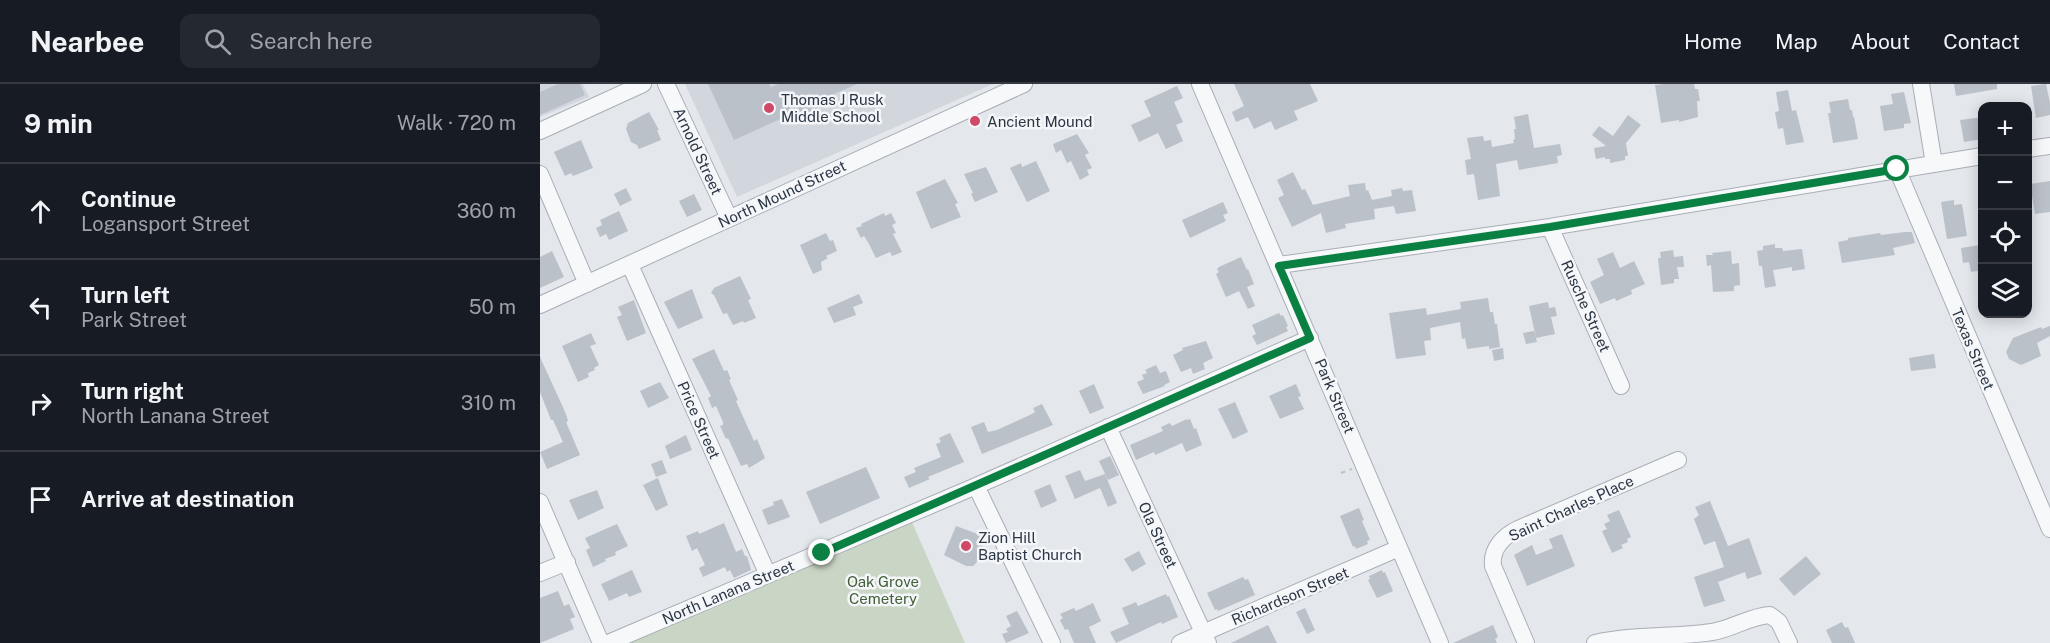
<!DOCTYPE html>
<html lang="en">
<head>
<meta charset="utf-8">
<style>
	body { margin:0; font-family:"Public Sans",sans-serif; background:#242831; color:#f1f3f6 }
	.controls { position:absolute; right:18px; top:18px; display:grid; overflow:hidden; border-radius:12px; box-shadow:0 3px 15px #0003 }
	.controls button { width:54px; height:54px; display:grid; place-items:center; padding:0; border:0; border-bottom:2px solid #363941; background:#171b24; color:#f1f3f6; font:30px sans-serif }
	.stop { position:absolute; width:18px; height:18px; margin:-14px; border:4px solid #0b8043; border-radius:50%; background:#fff }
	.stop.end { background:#0b8043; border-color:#fff; box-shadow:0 2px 6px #0008 }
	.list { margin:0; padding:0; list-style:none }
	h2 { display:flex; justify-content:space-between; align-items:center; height:78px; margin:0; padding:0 24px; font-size:26px }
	h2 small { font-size:20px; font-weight:400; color:#9ea1a6 }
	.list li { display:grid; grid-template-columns:39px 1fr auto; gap:18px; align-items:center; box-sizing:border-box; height:96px; padding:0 24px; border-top:2px solid #363941 }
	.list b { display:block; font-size:22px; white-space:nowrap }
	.list p { margin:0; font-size:20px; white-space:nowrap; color:#9ea1a6 }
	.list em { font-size:20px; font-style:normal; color:#9ea1a6 }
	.icon { flex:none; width:33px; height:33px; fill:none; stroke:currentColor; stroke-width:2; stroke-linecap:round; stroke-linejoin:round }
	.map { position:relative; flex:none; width:1510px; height:559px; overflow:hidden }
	header { display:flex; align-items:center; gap:36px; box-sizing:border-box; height:84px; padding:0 30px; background:#171b24; border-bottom:2px solid #363941 }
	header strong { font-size:28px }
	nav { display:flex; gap:33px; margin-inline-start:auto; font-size:21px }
	.search { width:420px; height:54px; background:#242831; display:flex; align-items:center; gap:15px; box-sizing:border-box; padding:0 21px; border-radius:12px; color:#9ea1a6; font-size:22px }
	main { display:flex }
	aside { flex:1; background:#171b24 }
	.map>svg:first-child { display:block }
	.built { fill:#d2d7de }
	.green { fill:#cad6c5 }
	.building { fill:#bbc1c9 }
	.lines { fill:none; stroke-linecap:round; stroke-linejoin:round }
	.minor-casing { stroke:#a9aeb6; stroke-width:18 }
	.path { stroke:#bec2c7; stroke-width:2; stroke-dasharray:4.5 4.5; stroke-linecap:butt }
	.minor { stroke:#f7f8fa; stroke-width:16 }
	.route { stroke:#0b8043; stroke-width:8 }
	.poi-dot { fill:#d04967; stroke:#f4f6f9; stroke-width:2 }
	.labels { text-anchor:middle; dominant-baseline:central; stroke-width:5; stroke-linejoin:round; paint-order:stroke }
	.poi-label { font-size:15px; fill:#2b3644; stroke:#f4f6f9; text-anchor:start }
	.street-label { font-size:15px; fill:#2b3644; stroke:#f4f6f9 }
	.park-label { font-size:15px; fill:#426038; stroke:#f4f6f9 }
</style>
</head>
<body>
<header>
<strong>Nearbee</strong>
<div class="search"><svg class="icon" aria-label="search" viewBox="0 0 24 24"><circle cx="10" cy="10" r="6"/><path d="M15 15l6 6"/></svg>Search here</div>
<nav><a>Home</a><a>Map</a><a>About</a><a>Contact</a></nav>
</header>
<main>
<aside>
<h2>9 min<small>Walk · 720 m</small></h2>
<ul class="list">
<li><svg class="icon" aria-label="ahead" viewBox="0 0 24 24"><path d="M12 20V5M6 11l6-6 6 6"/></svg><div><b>Continue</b><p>Logansport Street</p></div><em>360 m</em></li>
<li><svg class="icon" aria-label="left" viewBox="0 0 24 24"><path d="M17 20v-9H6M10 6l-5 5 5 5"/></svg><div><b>Turn left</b><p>Park Street</p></div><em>50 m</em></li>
<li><svg class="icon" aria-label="right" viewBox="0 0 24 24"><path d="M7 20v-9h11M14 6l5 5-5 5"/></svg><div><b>Turn right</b><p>North Lanana Street</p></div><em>310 m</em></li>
<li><svg class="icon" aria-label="arrive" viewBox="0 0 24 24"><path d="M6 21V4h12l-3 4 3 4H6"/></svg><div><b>Arrive at destination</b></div></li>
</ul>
</aside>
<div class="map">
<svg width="1510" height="559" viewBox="0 0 1510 559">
	<rect width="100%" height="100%" fill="#e4e7ec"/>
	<path class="built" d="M0,0H43L49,13L0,33Z
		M145,0H453L197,113Z"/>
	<path class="green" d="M371,436L425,559H87Z"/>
	<path class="building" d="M18,0H40L45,11L0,31V8Z
		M168,0H229L231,3L238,0H317L294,10L296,16L248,38L245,33L194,56Z
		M694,0H770L778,17L754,27L758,36L735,46L731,37L714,45L708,33L696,38L692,28L704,22Z
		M1124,0H1154L1155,5H1158L1160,17H1157L1158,33L1139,38V36L1121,39L1115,1Z
		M1414,0H1457V5L1416,12Z
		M1506,0L1510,19V31L1496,34L1491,2Z
		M637,2L643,14L634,18L643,38L636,41L643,57L626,65L618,49L599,58L591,41L611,32L604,17Z
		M1248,6L1252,27L1256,26L1264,58L1246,61L1243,44L1238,45L1235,28L1239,27L1236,8Z
		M1364,8L1371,39L1364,40V44L1344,47L1340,22L1353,20L1351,10Z
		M1308,15L1310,26H1312L1313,33H1314L1318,55L1293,59L1288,29H1291L1289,18Z
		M109,28L119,46H117L121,56L99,65L97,61L91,58L86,45L88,39Z
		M988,30L994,64L1020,60L1022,71L1017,72L1018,79L979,86L977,76L956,80L960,112L938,116L934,90L927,91L925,76L931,75L927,54L943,52L944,57L951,56L952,63L974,59L973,56L975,55L974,45H976L974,33Z
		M1088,31L1101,41L1086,59L1088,72H1085V76L1070,79V75H1065V73L1056,75L1054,64L1066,62L1052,51L1059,42L1073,52Z
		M1443,33V55L1424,58L1420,36Z
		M537,50L549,69L545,71L552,84L547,86L549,91L540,96L531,77L527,79L521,66L516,69L513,60Z
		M41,56L53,84L33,92L31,89L25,92L14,68Z
		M496,77L510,107L487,118L470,84L481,79L482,83Z
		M446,83L458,108L435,118L431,110L433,109L424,90Z
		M753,88L762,106L765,105L773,121L810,112L808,101L825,99L826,107L828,106L832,116L852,112L851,106L862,104L863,107L872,106L876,127L856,130L854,122L834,125L835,135L805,140L806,144L786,149L781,129L752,143L738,114L744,111L737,96Z
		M405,95L418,119L415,120L421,133L391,145L376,108Z
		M1510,97V128L1495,130L1490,100Z
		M86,104L92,116L80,122L74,110Z
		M154,110L162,126L147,133L139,117Z
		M1414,116V121L1422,120L1427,152L1407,155L1401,118Z
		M683,118L688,129L683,131L686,137L650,154L642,136Z
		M79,127L88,147L69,156L66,150L60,153L56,144L62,141L60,136Z
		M344,129L345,132L351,129L356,139L352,141L356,149L353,150L362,168L352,172L350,168L336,174L329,160L324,152L321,154L316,144L322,142L321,140Z
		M1365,148H1372L1375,159L1353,164L1355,171L1302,179L1298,158L1308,156V154L1340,149L1341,151Z
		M286,149L290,157L293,156L297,167L286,172L288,174L281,178L282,186L273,190L260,161Z
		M1235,160V164H1242L1243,167L1262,165L1265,185L1252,187V183L1233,186L1236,202L1225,204L1222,182H1219L1217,167L1223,166V162Z
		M1440,161L1443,186L1431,188L1429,178L1423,179L1421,164Z
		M1133,166L1134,173L1143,172L1144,183H1137L1139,195H1134V199L1121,201L1118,174H1121L1120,168Z
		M12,167L24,193L0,204V173Z
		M1191,167L1192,180L1199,179L1200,201L1194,202V207L1173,208L1171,181L1167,182L1166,171H1173L1172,169Z
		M1073,168L1080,184L1094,177L1105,200L1091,206L1092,210L1076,217L1075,214L1060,220L1050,198L1064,191L1057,175Z
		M701,173L707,186L708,185L714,200L707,203L715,222L708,225L699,207L686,213L676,190L679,188L677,185L679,183Z
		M200,192L211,215L208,216L216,234L204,239L203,237L193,241L187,229L183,230L174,211L171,209L174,204Z
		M152,205L163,234L138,245L124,218Z
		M319,210L323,219L313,223L316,231L294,239L287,224Z
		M948,214L950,228H953L955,240H957L960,263L949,265V262L927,265L925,254L922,255L920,238L890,244L891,256L884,257L886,271L856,275L849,229L886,224L887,231L921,225L920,218Z
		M94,216L106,249L87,257L77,233L82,231L78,223Z
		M1008,218L1009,224L1015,223L1017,232L1011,233L1015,250L996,254L989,222Z
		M739,229L741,232L743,231L748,242L746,243L748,247L717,261L712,252L716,250L712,241Z
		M1510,242V252L1497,259L1501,272L1481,281L1469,275L1466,268L1473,254L1501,243L1502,245Z
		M994,247L997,258L986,260L983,249Z
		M51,249L56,260L50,262L59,281L54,284L55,286L48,289L49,293L38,298L22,262Z
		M666,257L673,274L663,279L665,285L653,290L651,284L641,288L633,271L643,266L642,264Z
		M963,264L964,275L954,277L952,266Z
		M174,265L184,287L187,286L191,295L189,296L198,316L196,317L214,357L217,355L225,374L209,384L207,380L201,382L188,354L186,355L180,342L183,341V338L176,322L172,324L168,314L171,312L152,275Z
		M1394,270L1396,284L1371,287L1369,274Z
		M0,273L26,330L28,337L26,338L40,371L7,385L0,368L23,358L13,336H11L0,308Z
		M616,281L620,289L626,287L630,298L624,301L625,302L603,310L597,298L604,295L602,291L607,289L605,286Z
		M120,298L129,314L108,324L100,307Z
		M554,300L564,324L550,330L539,307Z
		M756,300L761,312L758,313L764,325L740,335L729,312Z
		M695,318L708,348L693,355L678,325Z
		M502,320L513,341L442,370L431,343L444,338L448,348L457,346L490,331L495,328L493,324Z
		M647,335V336L650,335L654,345L656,344L662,361L646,368L642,359L615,371L614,368L596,376L590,361L623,347L621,343L630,339L632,342Z
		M410,349L424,378L388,393L390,395L369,404L364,393L376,388L374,384L401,373L396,360L401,358L399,354Z
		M146,351L152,366L130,375L125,362Z
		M570,372L579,391L568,396L559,377Z
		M122,376L127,389L116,393L111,380Z
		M326,383L340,414L280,440L266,408Z
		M540,386L545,397L565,390L577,419L568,423L560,404L535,415L525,392Z
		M118,394L128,421L116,427L103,401Z
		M510,400L517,417L501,424L494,407Z
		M57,406L64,424L38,436L29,416Z
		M242,415L250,433L228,441L222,426L234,421L233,418Z
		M1170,417L1188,462L1209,454L1222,490L1207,495L1205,488L1178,498L1185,517L1164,523L1154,493L1184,483L1175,457L1164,461L1154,435L1159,431L1155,423Z
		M819,424L824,436L822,437L830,456L827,457L828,460L816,465L815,462L813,463L800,432Z
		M1079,426L1091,453L1087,455L1088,458L1081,461L1083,464L1072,469L1062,447L1067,445L1064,440L1070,437L1067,431Z
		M184,439L196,468L202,465L205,472H207L211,486L194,494L190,486L187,488L185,483L163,493L159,484L165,481L157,464L152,467L146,452L158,447L159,450Z
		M77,440L88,462L75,468L76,471L65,475L66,477L53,483L46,466L50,464L45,454Z
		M416,442L446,453L438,477L433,482H426L404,471Z
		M1022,450L1035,482L987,502L974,471L992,461L996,471L1013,464L1009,455Z
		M599,467L606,480L592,488L584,475Z
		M1266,472L1281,490L1254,512L1239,495Z
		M92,486L102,508L89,513L87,509L69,517L61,500Z
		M842,486L843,489L845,488L853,507L837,514L828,496L830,495L829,492Z
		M703,493L705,496L708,495L715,511L678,527L677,525L675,526L667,509Z
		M18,507L24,522L29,520L35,533L30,535L34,545L0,559V514Z
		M626,510L627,513L629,512L638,533L622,540L621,538L576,559L570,548L589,540L582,524L596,518L598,522Z
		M553,519L561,537L549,543L556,559H534L528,545L525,546L520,536L523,534L520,530L534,524L536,527Z
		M765,524L775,546L767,550L756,528Z
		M477,527L489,549L466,559L462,550L468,548L466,545L471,542L466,532Z
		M1302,538L1305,544L1308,543L1315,559H1292L1286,546Z
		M728,541L737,559H691Z
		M953,541L958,553L955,555L957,559H913Z"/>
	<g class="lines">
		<g class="minor-casing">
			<path id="minor" d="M126,0L189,134
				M660,0L900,559
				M1381,0L1394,80
				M0,47L103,0
				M1488,65L1510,62
				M1357,85L1510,445
				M0,90L47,200
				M1010,143L1081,302
				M90,181L228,491
				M739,181L1010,143L1442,72
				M0,221L484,0
				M568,343L668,559
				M436,402L512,559
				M0,418L61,559
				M0,489L27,478
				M68,559L436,402L770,254
				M640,559L859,464
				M986,559L953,482C951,464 964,452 978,445L1138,376
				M1055,559C1093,550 1133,554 1172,548C1192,545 1210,532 1230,531L1239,538L1249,559"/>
		</g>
		<path class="path" d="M801,389L812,385"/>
		<use href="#minor" class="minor"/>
	</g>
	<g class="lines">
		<path class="route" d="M282,469L770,254L739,182L1010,143L1357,85"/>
	</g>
	<g class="poi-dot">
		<circle cx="229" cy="24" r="6"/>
		<circle cx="435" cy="37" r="6"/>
		<circle cx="426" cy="462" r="6"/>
	</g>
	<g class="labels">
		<g class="poi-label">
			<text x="241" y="15">Thomas J Rusk<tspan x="241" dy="17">Middle School</tspan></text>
			<text x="447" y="37">Ancient Mound</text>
			<text x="438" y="453">Zion Hill<tspan x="438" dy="17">Baptist Church</tspan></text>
		</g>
		<g class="street-label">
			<text transform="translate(158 67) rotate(65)">Arnold Street</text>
			<text transform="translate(242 110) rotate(-25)">North Mound Street</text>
			<text transform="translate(1046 222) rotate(66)">Rusche Street</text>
			<text transform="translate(1433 265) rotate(67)">Texas Street</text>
			<text transform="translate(795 312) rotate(67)">Park Street</text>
			<text transform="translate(159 336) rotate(66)">Price Street</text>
			<text transform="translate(1031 424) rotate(-25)">Saint Charles Place</text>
			<text transform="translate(618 451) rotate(65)">Ola Street</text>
			<text transform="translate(188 508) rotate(-23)">North Lanana Street</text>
			<text transform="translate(750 512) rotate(-23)">Richardson Street</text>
		</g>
		<g class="park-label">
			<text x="343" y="497">Oak Grove<tspan x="343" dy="17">Cemetery</tspan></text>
		</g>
	</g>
</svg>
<div class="controls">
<button>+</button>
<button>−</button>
<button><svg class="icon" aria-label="locate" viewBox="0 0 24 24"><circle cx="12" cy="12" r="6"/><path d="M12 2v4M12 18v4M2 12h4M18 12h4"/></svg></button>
<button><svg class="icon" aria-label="layers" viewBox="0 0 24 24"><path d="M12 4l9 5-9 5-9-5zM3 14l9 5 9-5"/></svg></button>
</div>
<div class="stop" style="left:1357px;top:85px"></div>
<div class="stop end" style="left:282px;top:469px"></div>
</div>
</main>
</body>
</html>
